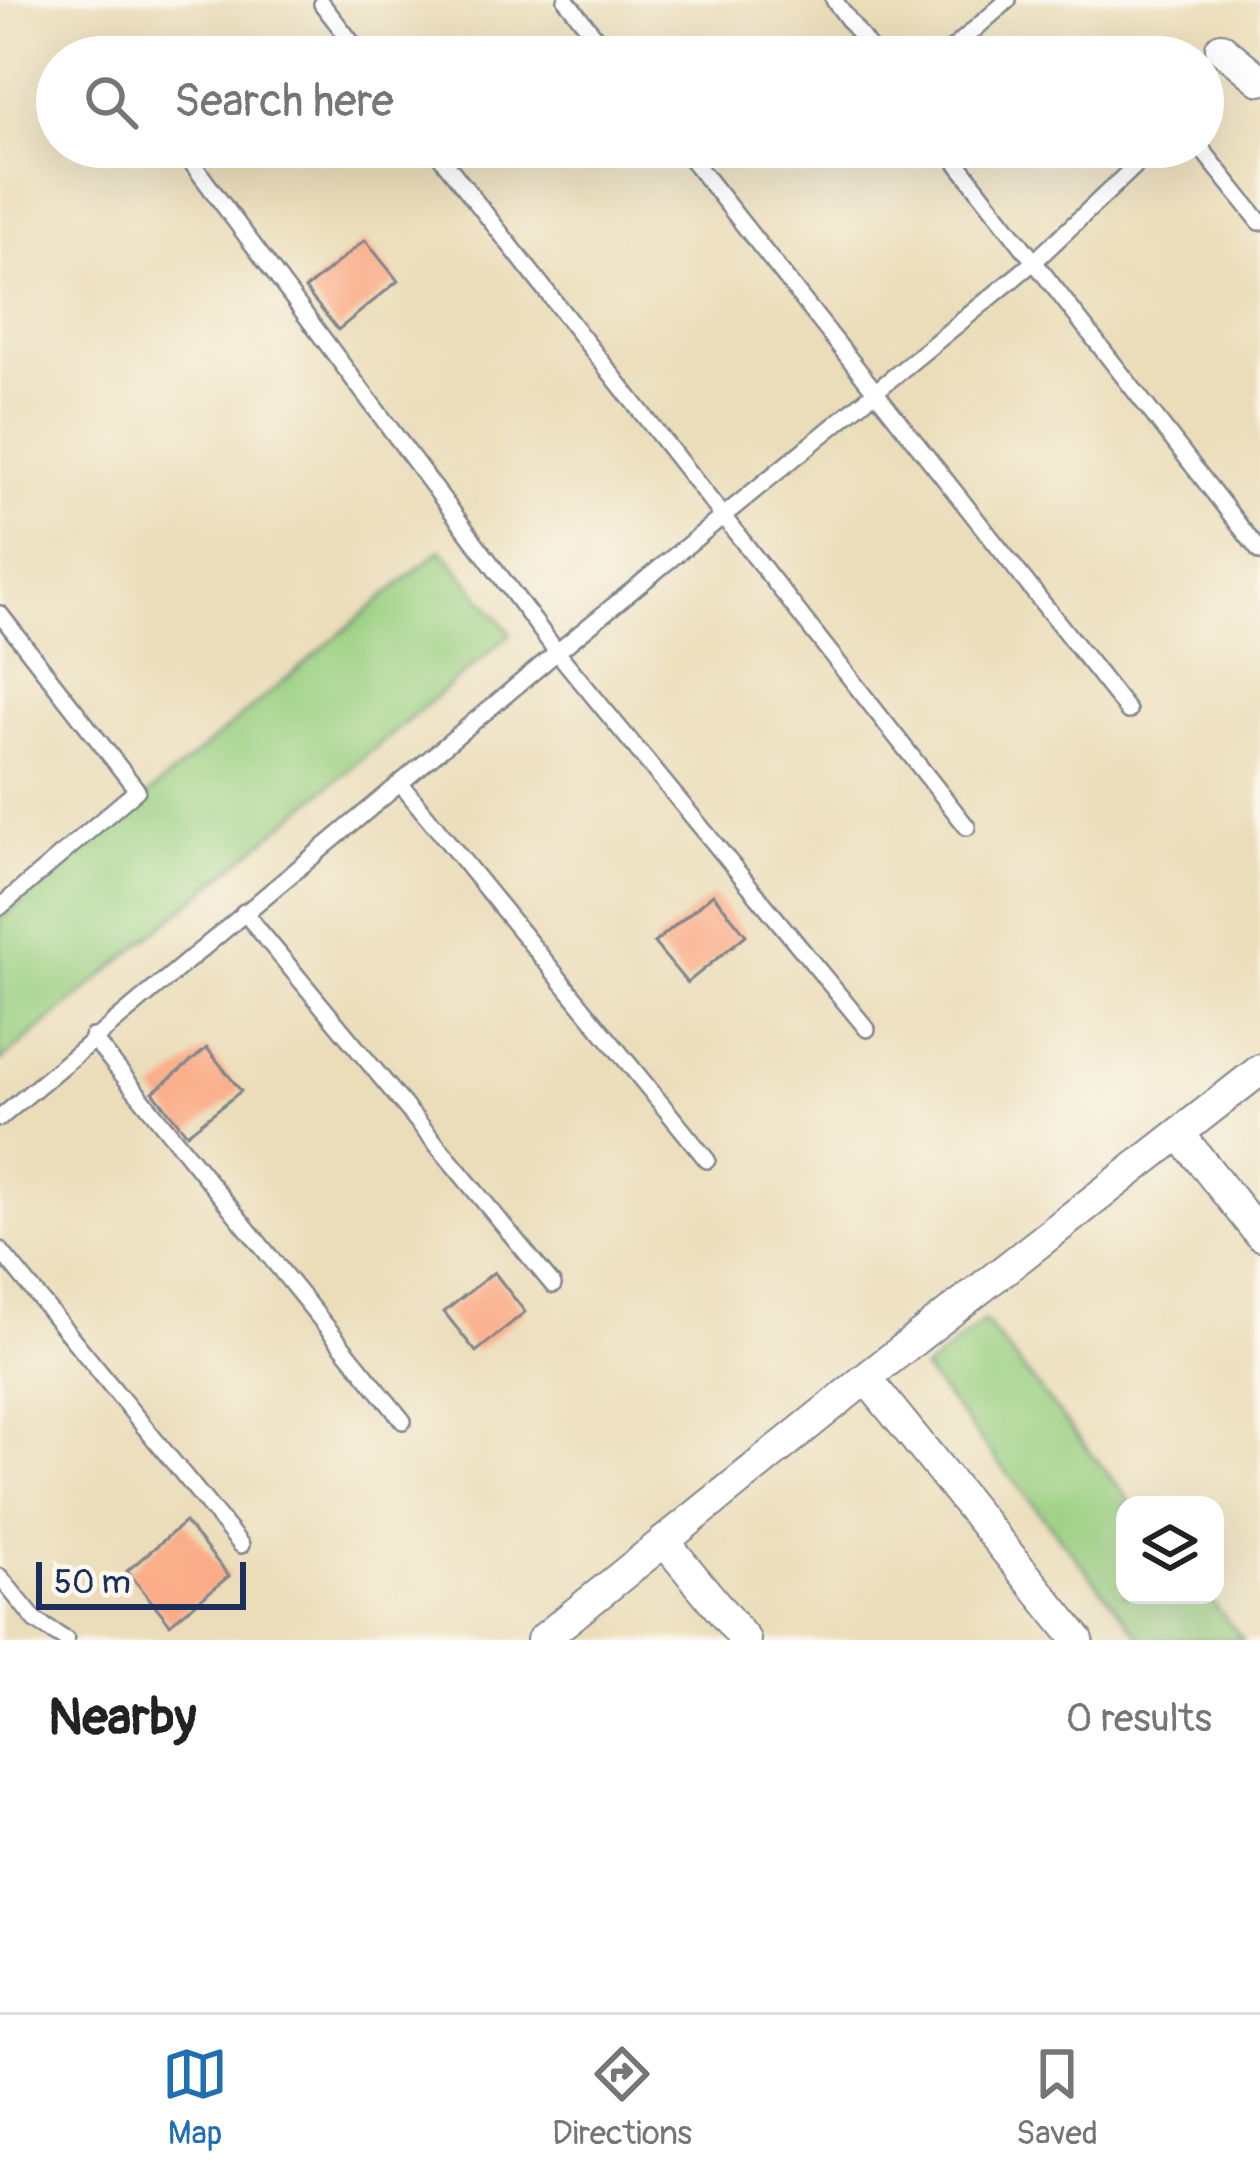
<!DOCTYPE html>
<html lang="en">
<head>
<meta charset="utf-8">
<style>
	body { margin:0; font-family:Pangolin,sans-serif; background:#f2f2f2; color:#222 }
	.controls { position:absolute; right:36px; bottom:36px; display:grid; overflow:hidden; border-radius:24px; box-shadow:0 12px 48px #0002 }
	.controls button { width:108px; height:108px; display:grid; place-items:center; padding:0; border:0; border-bottom:3px solid #e0e0e0; background:#fff; color:#222; font:60px sans-serif }
	.scale { position:absolute; left:36px; bottom:30px; width:210px; box-sizing:border-box; padding-left:12px; border:6px solid #1b2f5e; border-top:0; font-size:33px; line-height:42px; white-space:nowrap; color:#1b2f5e; -webkit-text-stroke:9px #fbf7ec; paint-order:stroke }
	.list { margin:0; padding:0; list-style:none }
	h2 { display:flex; justify-content:space-between; align-items:center; height:156px; margin:0; padding:0 48px; font-size:51px }
	h2 small { font-size:39px; font-weight:400; color:#767676 }
	.icon { flex:none; width:66px; height:66px; fill:none; stroke:currentColor; stroke-width:2; stroke-linecap:round; stroke-linejoin:round }
	.map { position:relative; flex:none; width:1260px; height:1640px; overflow:hidden }
	.search { position:absolute; background:#fff; box-shadow:0 12px 48px #0002; left:36px; right:36px; top:36px; height:132px; display:flex; align-items:center; gap:30px; box-sizing:border-box; padding:0 42px; border-radius:66px; color:#767676; font-size:45px }
	.sheet { height:372px; background:#fff }
	nav { display:flex; justify-content:space-around; align-items:center; box-sizing:border-box; height:168px; border-top:3px solid #e0e0e0; background:#fff; font-size:33px; color:#767676 }
	nav a { display:grid; justify-items:center; gap:6px }
	nav .on { color:#1f6fb2 }
	.map>svg:first-child { display:block }
	.green { fill:#9acf80; stroke:#5a7f6f; stroke-width:3 }
	.building { fill:#faac87 }
	.lines { fill:none; stroke-linecap:round; stroke-linejoin:round }
	.service-casing { stroke:#83868c; stroke-width:20 }
	.minor-casing { stroke:#83868c; stroke-width:34 }
	.service { stroke:#fff; stroke-width:15 }
	.minor { stroke:#fff; stroke-width:30 }
</style>
</head>
<body>
<div class="map">
<svg width="1260" height="1640" viewBox="0 0 1260 1640">
	<rect width="100%" height="100%" fill="#fbf7ec"/>
	<filter id="ink" filterUnits="userSpaceOnUse"><feTurbulence type="fractalNoise" baseFrequency=".00833" numOctaves="2"/><feDisplacementMap in="SourceGraphic" scale="24" xChannelSelector="R" yChannelSelector="G"/><feConvolveMatrix kernelMatrix="1 2 1 2 8 2 1 2 1" color-interpolation-filters="sRGB"/></filter>
	<filter id="wash" filterUnits="userSpaceOnUse"><feTurbulence type="fractalNoise" baseFrequency=".004" numOctaves="4" result="noise"/><feDisplacementMap in="SourceGraphic" scale="48" xChannelSelector="R" yChannelSelector="G"/><feGaussianBlur stdDeviation="2.7" result="paint"/><feColorMatrix in="noise" values="0 0 0 0 0 0 0 0 0 0 0 0 0 0 0 0 0 1.4 0 .05"/><feComposite in="paint" operator="in"/></filter>
	<g filter="url(#wash)">
		<rect width="100%" height="100%" fill="#ebddb9"/>
		<path class="green" d="M441,549L511,634L0,1062V919Z
			M984,1321L1133,1505H1125V1595H1206L1243,1640H1143L924,1370Z"/>
		<g id="blocks">
			<path class="building" d="M365,240L398,281L338,330L305,289Z
				M713,894L746,935L687,983L654,943Z
				M207,1048L241,1091L187,1134L153,1092Z
				M494,1272L525,1312L476,1352L444,1312Z
				M185,1522L229,1576L170,1624L127,1571Z"/>
		</g>
	</g>
	<g filter="url(#ink)">
		<use href="#blocks" fill-opacity="0" stroke="#83868c" stroke-width="3"/>
		<g class="lines">
			<g class="service-casing">
				<path id="service" d="M566,0L611,57
					M834,0L876,57
					M322,4L363,57
					M943,57L1008,0
					M180,147L557,652L867,1029
					M433,147L967,827
					M682,147L1128,711
					M945,147L1260,552
					M1200,147L1260,222
					M0,614L137,790L0,907
					M400,783L707,1160
					M244,912L553,1285
					M92,1037L403,1421
					M0,1118L557,652L1035,261L1155,147
					M0,1250L241,1545
					M0,1577L36,1621L66,1640"/>
			</g>
			<g class="minor-casing">
				<path id="minor" d="M1221,48L1260,80
					M1181,1136L1260,1235
					M866,1378L1078,1640
					M664,1541L745,1640
					M542,1640L866,1378L1260,1070"/>
			</g>
			<use href="#service" class="service"/>
			<use href="#minor" class="minor"/>
		</g>
	</g>
</svg>
<div class="controls">
<button><svg class="icon" aria-label="layers" viewBox="0 0 24 24"><path d="M12 4l9 5-9 5-9-5zM3 14l9 5 9-5"/></svg></button>
</div>
<div class="scale">50 m</div>
<div class="search"><svg class="icon" aria-label="search" viewBox="0 0 24 24"><circle cx="10" cy="10" r="6"/><path d="M15 15l6 6"/></svg>Search here</div>
</div>
<section class="sheet">
<h2>Nearby<small>0 results</small></h2>
<ul class="list">
</ul>
</section>
<nav>
<a class="on"><svg class="icon" aria-label="map" viewBox="0 0 24 24"><path d="M3 6l6-2 6 2 6-2v14l-6 2-6-2-6 2zM9 4v14M15 6v14"/></svg>Map</a>
<a><svg class="icon" aria-label="directions" viewBox="0 0 24 24"><path d="M12 3l9 9-9 9-9-9zM9 14v-3h6M13 9l2 2-2 2"/></svg>Directions</a>
<a><svg class="icon" aria-label="saved" viewBox="0 0 24 24"><path d="M7 4h10v16l-5-4-5 4z"/></svg>Saved</a>
</nav>
</body>
</html>
